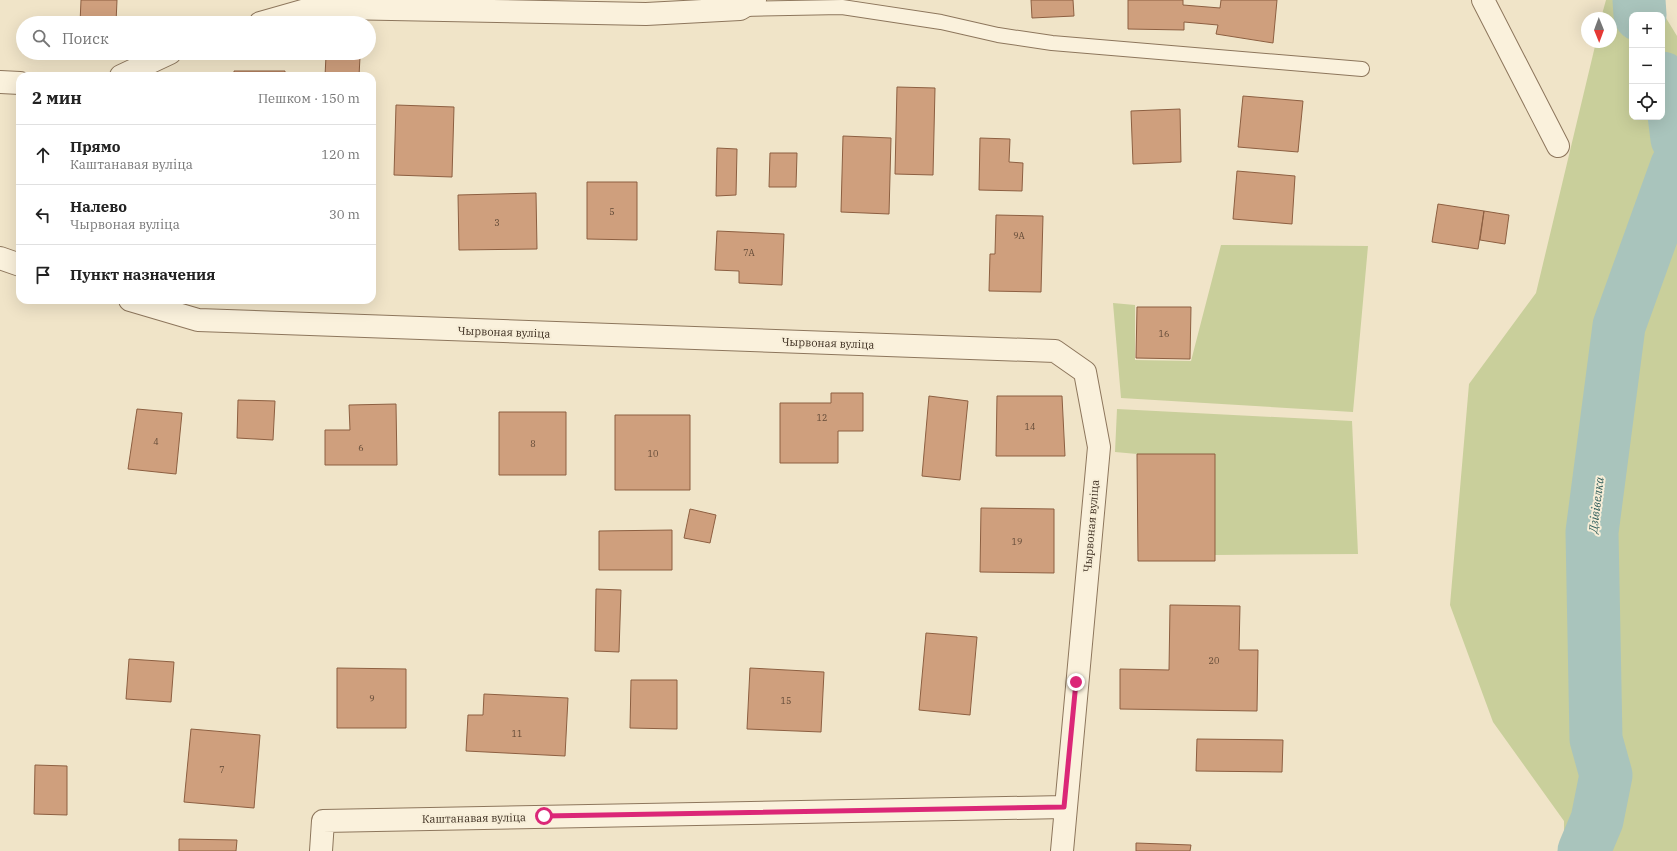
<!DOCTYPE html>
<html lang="ru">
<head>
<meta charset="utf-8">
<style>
	body { margin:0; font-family:"IBM Plex Serif",serif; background:#f2f2f2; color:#222 }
	.controls { position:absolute; right:12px; top:12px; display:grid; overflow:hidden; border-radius:8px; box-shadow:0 4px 16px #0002 }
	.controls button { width:36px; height:36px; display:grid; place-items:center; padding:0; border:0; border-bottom:1px solid #e0e0e0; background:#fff; color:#222; font:20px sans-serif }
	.compass { position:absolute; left:1581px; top:12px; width:36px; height:36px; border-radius:50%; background:#fff; box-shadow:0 4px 16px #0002; rotate:179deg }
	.stop { position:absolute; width:12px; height:12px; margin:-9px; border:3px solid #db2777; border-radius:50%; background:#fff }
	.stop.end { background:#db2777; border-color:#fff; box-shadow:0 1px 4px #0008 }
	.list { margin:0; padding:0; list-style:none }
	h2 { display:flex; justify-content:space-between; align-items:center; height:52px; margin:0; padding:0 16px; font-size:17px }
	h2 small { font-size:13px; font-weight:400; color:#767676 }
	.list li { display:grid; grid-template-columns:26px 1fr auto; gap:12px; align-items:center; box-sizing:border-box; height:60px; padding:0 16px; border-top:1px solid #e0e0e0 }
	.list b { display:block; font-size:15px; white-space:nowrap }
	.list p { margin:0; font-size:13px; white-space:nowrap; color:#767676 }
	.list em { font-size:13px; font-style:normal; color:#767676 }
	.icon { flex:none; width:22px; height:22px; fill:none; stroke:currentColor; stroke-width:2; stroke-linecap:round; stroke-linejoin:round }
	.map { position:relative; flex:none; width:1677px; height:851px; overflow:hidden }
	.search { position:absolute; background:#fff; box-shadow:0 4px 16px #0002; left:16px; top:16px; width:360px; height:44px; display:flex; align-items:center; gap:10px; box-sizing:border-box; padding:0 14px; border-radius:22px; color:#767676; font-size:15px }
	.panel { position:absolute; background:#fff; box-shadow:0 4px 16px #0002; left:16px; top:72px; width:360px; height:232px; border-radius:12px }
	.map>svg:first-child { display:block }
	.green { fill:#c9cf9b; fill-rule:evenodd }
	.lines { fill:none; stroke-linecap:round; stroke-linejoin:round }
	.river { stroke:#a9c4bc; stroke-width:53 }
	.building { fill:#cf9f7d; stroke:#8d5f41 }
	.service-casing { stroke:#8d765c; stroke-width:16 }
	.minor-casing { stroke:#8d765c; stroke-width:24 }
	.service { stroke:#faf1dc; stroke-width:14 }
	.minor { stroke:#faf1dc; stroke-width:22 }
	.route { stroke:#db2777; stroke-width:5 }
	.labels { text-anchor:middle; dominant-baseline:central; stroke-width:4; stroke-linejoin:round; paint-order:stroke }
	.number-label { font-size:9px; fill:#624a37 }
	.street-label { font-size:11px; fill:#3d2e20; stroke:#f7eed8 }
	.water-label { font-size:12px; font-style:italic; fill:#2f5d5a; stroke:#f7eed8 }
</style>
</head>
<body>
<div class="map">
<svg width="1677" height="851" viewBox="0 0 1677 851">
	<rect width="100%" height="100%" fill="#f0e4c8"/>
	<path class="green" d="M1606,0H1655L1677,36V851H1564V821L1493,722L1450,605L1469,384L1536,293L1596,42H1611V18H1601ZM1632,15H1662V117H1632Z
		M1221,245L1368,246L1353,412L1121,398L1113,303L1135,305V360L1191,361Z
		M1117,409L1352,421L1358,554L1215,555L1214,454H1137L1115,452Z"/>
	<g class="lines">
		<path class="river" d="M1639,0L1640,15
			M1662,78L1673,107L1677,139
			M1584,851L1597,820L1606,775L1596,739L1592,532L1619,326L1677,165"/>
	</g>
	<path class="building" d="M81,0H117L116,23H80Z
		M1031,0H1073L1074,16L1032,18Z
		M1128,0H1183V5L1220,8L1221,0H1277L1273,43L1216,34L1218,25L1184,22V30L1128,29Z
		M326,56L360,57L359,76H325Z
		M234,71H285V76H234Z
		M897,87L935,88L933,175L895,174Z
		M1243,96L1303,101L1298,152L1238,147Z
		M396,105L454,107L452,177L394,175Z
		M1180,109L1181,162L1133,164L1131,111Z
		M843,136L891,138L889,214L841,212Z
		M980,138L1010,139L1009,162L1023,163L1022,191L979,190Z
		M717,148L737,149L736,195L716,196Z
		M770,153H797L796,187H769Z
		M1237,171L1295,176L1292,224L1233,219Z
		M587,182H637V240L587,239Z
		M536,193L537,249L459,250L458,195Z
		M1438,204L1484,211L1478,249L1432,242Z
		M1484,211L1509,215L1505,244L1480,240Z
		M996,215L1043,216L1041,292L989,291L990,254H995Z
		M717,231L784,234L782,285L739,283V271L715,270Z
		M1137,307H1191L1190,359L1136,358Z
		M831,393H863V431H838V463H780V403H831Z
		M929,396L968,401L960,480L922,476Z
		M997,396H1062L1065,456H996Z
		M238,400L275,401L273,440L237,438Z
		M396,404L397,465H325V430H350L349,405Z
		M137,409L182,413L176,474L128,469Z
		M499,412H566V475H499Z
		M615,415H690V490H615Z
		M1137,454H1215V561H1138Z
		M981,508L1054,509V573L980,572Z
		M690,509L716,515L710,543L684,538Z
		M672,530V570H599V531Z
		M596,589L621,590L619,652L595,651Z
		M1170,605L1240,606L1239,650H1258L1257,711L1120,709V669L1169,670Z
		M926,633L977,637L970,715L919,710Z
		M129,659L174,662L171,702L126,699Z
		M337,668L406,669V728H337Z
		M750,668L824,672L821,732L747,729Z
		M631,680H677V729L630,728Z
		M484,694L568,698L565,756L466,751L468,715H483Z
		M191,729L260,735L254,808L184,802Z
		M1197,739L1283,740L1282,772L1196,771Z
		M35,765L67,766V815L34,814Z
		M179,839L237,840L236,851H179Z
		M1136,843L1191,845L1190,851H1136Z"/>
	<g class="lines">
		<g class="service-casing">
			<path id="service" d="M743,9L842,7L941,22L998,35L1052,43L1362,69"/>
		</g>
		<g class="minor-casing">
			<path id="minor" d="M1483,0L1558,146
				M260,23L306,10L339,8L646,14L740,9L755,0
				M121,76L170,53
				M0,82L20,83
				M0,258L20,265
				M130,300L198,320L1055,351L1085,372L1099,447L1062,851
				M321,851L323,821L1064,807"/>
		</g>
		<use href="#service" class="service"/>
		<use href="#minor" class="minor"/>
	</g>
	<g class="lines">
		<path class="route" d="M544,816L1064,807L1076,682"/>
	</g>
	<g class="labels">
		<g class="number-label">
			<text x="612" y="211">5</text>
			<text x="497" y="222">3</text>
			<text x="1019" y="235">9А</text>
			<text x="749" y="252">7А</text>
			<text x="1164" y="333">16</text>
			<text x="822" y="417">12</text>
			<text x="1030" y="426">14</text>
			<text x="156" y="441">4</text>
			<text x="533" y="443">8</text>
			<text x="361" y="447">6</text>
			<text x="653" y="453">10</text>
			<text x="1017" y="541">19</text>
			<text x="1214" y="660">20</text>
			<text x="372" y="698">9</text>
			<text x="786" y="700">15</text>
			<text x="517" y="733">11</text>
			<text x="222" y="769">7</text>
		</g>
		<g class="street-label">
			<text transform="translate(504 332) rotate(2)">Чырвоная вуліца</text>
			<text transform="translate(828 343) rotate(2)">Чырвоная вуліца</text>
			<text transform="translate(1091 526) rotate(-85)">Чырвоная вуліца</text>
			<text transform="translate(474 818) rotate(-1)">Каштанавая вуліца</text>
		</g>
		<g class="water-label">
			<text transform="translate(1596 505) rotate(-83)">Дзівівелка</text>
		</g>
	</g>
</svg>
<div class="controls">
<button>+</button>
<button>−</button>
<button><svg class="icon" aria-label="locate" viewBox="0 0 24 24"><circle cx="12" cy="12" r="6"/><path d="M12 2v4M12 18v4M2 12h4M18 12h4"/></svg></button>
</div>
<svg class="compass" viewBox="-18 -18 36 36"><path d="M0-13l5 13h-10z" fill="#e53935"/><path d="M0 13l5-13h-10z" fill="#767676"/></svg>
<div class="stop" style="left:544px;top:816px"></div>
<div class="stop end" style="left:1076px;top:682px"></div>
<div class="search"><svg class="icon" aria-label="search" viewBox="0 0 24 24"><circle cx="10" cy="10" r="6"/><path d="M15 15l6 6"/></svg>Поиск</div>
<section class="panel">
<h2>2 мин<small>Пешком · 150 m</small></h2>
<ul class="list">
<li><svg class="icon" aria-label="ahead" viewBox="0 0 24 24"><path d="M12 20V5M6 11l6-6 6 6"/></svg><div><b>Прямо</b><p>Каштанавая вуліца</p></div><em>120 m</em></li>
<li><svg class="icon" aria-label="left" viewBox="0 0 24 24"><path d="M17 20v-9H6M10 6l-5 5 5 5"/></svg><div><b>Налево</b><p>Чырвоная вуліца</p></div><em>30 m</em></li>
<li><svg class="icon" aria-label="arrive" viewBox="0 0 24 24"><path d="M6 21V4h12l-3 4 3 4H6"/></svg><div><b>Пункт назначения</b></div></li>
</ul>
</section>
</div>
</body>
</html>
